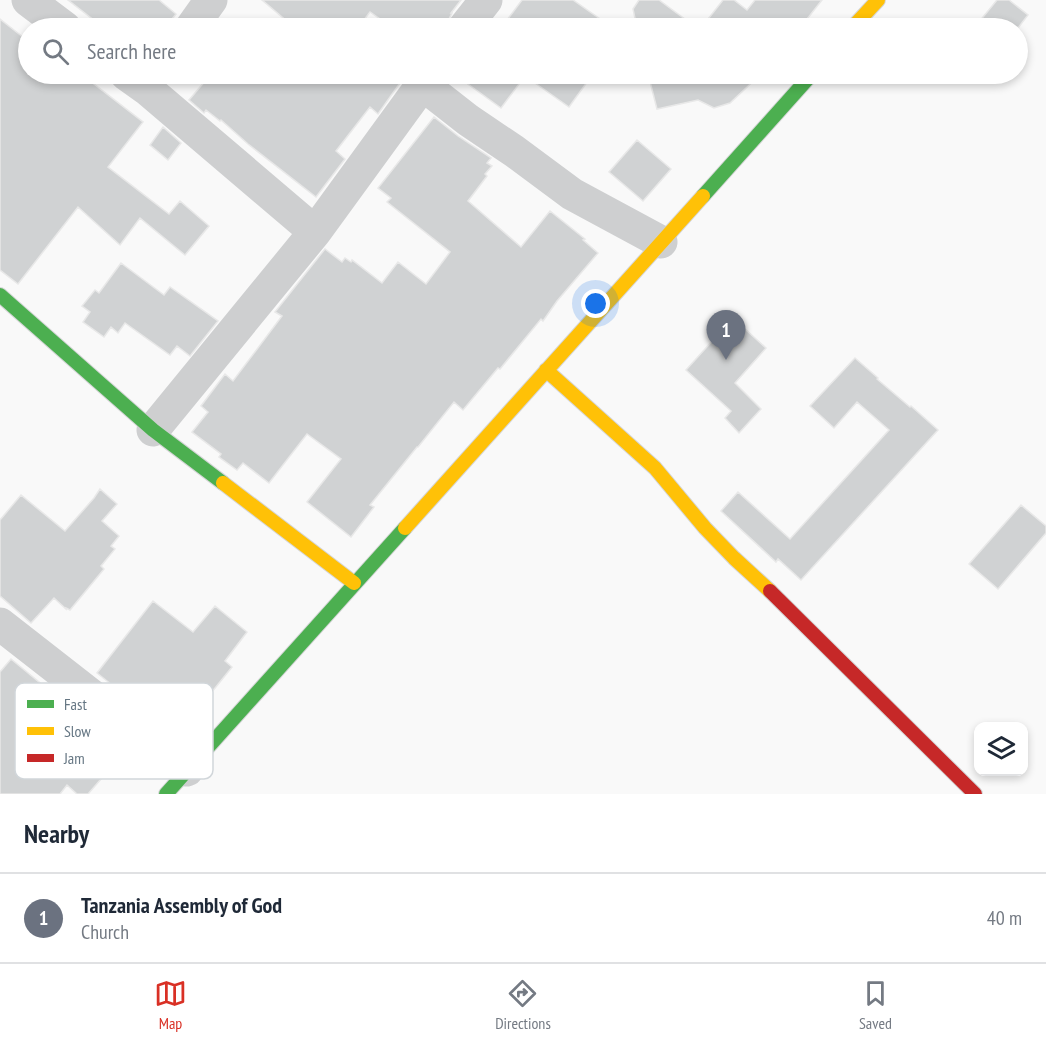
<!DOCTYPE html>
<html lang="en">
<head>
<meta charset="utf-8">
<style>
	body { margin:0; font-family:"PT Sans Narrow",sans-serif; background:#f6f6f7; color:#1f2937 }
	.controls { position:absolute; right:18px; bottom:18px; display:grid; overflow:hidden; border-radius:12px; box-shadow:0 3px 9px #0003 }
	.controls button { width:54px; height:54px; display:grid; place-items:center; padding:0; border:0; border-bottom:2px solid #e0e1e3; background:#fff; color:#1f2937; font:30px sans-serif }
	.you { position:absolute; left:596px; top:304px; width:21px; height:21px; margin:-15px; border:4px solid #fff; border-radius:50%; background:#1a73e8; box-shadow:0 0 0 9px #1a73e833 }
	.badge { display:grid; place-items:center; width:39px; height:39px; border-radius:50%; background:#d93025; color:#fff; font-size:20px; font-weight:700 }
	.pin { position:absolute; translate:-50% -50px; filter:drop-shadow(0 2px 3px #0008) }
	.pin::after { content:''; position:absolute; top:32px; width:21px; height:18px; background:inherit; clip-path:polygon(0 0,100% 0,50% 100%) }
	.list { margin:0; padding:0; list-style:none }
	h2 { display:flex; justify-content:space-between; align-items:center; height:78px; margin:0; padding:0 24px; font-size:26px }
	h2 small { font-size:20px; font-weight:400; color:#747a83 }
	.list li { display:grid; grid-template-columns:39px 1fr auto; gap:18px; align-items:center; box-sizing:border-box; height:90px; padding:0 24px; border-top:2px solid #e0e1e3 }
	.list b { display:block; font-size:22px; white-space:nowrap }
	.list p { margin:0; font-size:20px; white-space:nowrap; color:#747a83 }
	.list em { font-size:20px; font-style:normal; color:#747a83 }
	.icon { flex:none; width:33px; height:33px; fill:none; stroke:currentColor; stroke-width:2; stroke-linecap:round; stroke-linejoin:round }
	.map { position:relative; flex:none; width:1046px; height:794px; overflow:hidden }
	.search { position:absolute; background:#fff; box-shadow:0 3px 9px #0003; left:18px; right:18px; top:18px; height:66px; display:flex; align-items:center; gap:15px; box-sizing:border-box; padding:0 21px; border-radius:33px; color:#747a83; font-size:22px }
	.sheet { height:168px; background:#fff }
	nav { display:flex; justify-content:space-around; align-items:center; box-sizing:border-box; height:84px; border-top:2px solid #e0e1e3; background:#fff; font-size:16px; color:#747a83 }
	nav a { display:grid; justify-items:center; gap:3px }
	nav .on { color:#d93025 }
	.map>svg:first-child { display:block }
	.building { fill:#d0d2d3; stroke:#e8e8e8; stroke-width:1.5 }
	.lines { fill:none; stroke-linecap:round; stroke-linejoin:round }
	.fast-casing { stroke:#d5d6d7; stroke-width:16 }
	.slow-casing { stroke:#d5d6d7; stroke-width:16 }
	.jam-casing { stroke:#d5d6d7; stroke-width:16 }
	.street { stroke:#cecfd0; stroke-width:33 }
	.fast { stroke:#4caf50; stroke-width:14 }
	.slow { stroke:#ffc107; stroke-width:14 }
	.jam { stroke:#c62828; stroke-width:14 }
	.key { fill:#fff; stroke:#d1d6da; stroke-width:1.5 }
	.key-label { font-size:16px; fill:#657683 }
</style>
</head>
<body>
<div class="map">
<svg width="1046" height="794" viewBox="0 0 1046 794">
	<rect width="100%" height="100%" fill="#f9f9f9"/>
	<path class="building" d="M68,0H159L176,14L165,28H104Z
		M262,0H461L451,13H452L446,25V28H393L370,12L358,28H295Z
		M522,0H573L613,28H501Z
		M639,0H659L697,28H637L633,9Z
		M723,0H734L747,10L755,0H822L800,28H701Z
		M997,0H1009L1028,15L1018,28H974Z
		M0,19L28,41V74H81L143,122L108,167L169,214L180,201L209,226L185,255L140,218L120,245L78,207L18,284L0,270Z
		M211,74H388L400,83L378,114L370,107L336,151L345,159L316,197L248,144L221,120L220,121L206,110L204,113L189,100Z
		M454,74H593L569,107L525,76L501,108Z
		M648,74H761L730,103L714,108L698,100L657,109Z
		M434,117L458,136L491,158L487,163L492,166L485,174L487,176L468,201L521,247L550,211L585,239L583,240L598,253L557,301L543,321L541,319L500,369L498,368L463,410L454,402L418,447H417L370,505L374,507L351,537L307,502L341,459L307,434L269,483L243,463L237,470L219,457L221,454L192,432L208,412L201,406L225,374L233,381L282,316L275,312L325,249L342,262L345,258L351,262L352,260L382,283L398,262L426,284L450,252L387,202L391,198L378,188Z
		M163,127L181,143L168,160L150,145Z
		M637,140L671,169L643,201L609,172Z
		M121,263L164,295L170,287L218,321L190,356L177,346L170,355L125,323L118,333L111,327L104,337L83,322L90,312L82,306L95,290L99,293Z
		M733,318L766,348L735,383L761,409L739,433L725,418L731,411L686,370Z
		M855,358L878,378L877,379L910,407L911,406L938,430L801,580L778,559L776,562L721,511L738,492L790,539L889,430L857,402L834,428L810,406Z
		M100,489L117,504L102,521L119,536L111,546L115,549L101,566L104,569L70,610L66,608V609L54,598L31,623L0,596V520L21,495L65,531L94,498Z
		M1021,505L1046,526V533L998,589L969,564Z
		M153,601L193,632L215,606L247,632L225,661L232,667L178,734L139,703L137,705L97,673Z
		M11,659L56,696L52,702L72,718L62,730L108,771L88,794H77L67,785L60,794H0V672Z"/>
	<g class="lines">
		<g class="fast-casing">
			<path id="fast" d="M703,196L812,74
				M0,295L153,430L223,483
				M166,794L405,528"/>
		</g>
		<g class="slow-casing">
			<path id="slow" d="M852,28L878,0
				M546,370L655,468L705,528L734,558L770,591
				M223,483L354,583
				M405,528L703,196"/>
		</g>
		<g class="jam-casing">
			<path id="jam" d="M770,591L975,794"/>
		</g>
		<path class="street" d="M28,0L65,28
			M191,28L211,0
			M464,28L486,0
			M126,74L147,89L315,232
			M422,84L468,120L514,151L572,194L661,242
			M153,430L315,232L430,74
			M0,624L187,770"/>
		<use href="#fast" class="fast"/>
		<use href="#slow" class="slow"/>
		<use href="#jam" class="jam"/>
	</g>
	<rect x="15" y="683" width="198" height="96" rx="9" class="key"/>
	<rect x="27" y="700" width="27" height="8" fill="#4caf50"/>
	<rect x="27" y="727" width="27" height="8" fill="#ffc107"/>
	<rect x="27" y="754" width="27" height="8" fill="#c62828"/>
	<g class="key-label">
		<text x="64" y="710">Fast</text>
		<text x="64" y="737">Slow</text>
		<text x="64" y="764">Jam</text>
	</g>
</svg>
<div class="controls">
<button><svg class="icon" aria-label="layers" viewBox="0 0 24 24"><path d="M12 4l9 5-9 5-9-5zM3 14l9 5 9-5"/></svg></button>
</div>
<div class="you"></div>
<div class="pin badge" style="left:726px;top:360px;background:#6b7280">1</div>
<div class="search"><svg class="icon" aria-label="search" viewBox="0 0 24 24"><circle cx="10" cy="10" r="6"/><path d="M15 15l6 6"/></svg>Search here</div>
</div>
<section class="sheet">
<h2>Nearby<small></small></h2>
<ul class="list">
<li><span class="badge" style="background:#6b7280">1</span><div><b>Tanzania Assembly of God</b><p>Church</p></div><em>40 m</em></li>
</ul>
</section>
<nav>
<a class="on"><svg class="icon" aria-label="map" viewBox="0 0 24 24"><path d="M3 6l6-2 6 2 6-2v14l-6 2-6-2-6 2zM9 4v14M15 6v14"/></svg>Map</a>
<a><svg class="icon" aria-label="directions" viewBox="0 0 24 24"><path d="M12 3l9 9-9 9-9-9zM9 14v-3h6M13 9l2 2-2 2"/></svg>Directions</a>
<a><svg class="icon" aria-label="saved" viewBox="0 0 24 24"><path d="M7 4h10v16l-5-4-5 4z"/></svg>Saved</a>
</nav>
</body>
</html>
